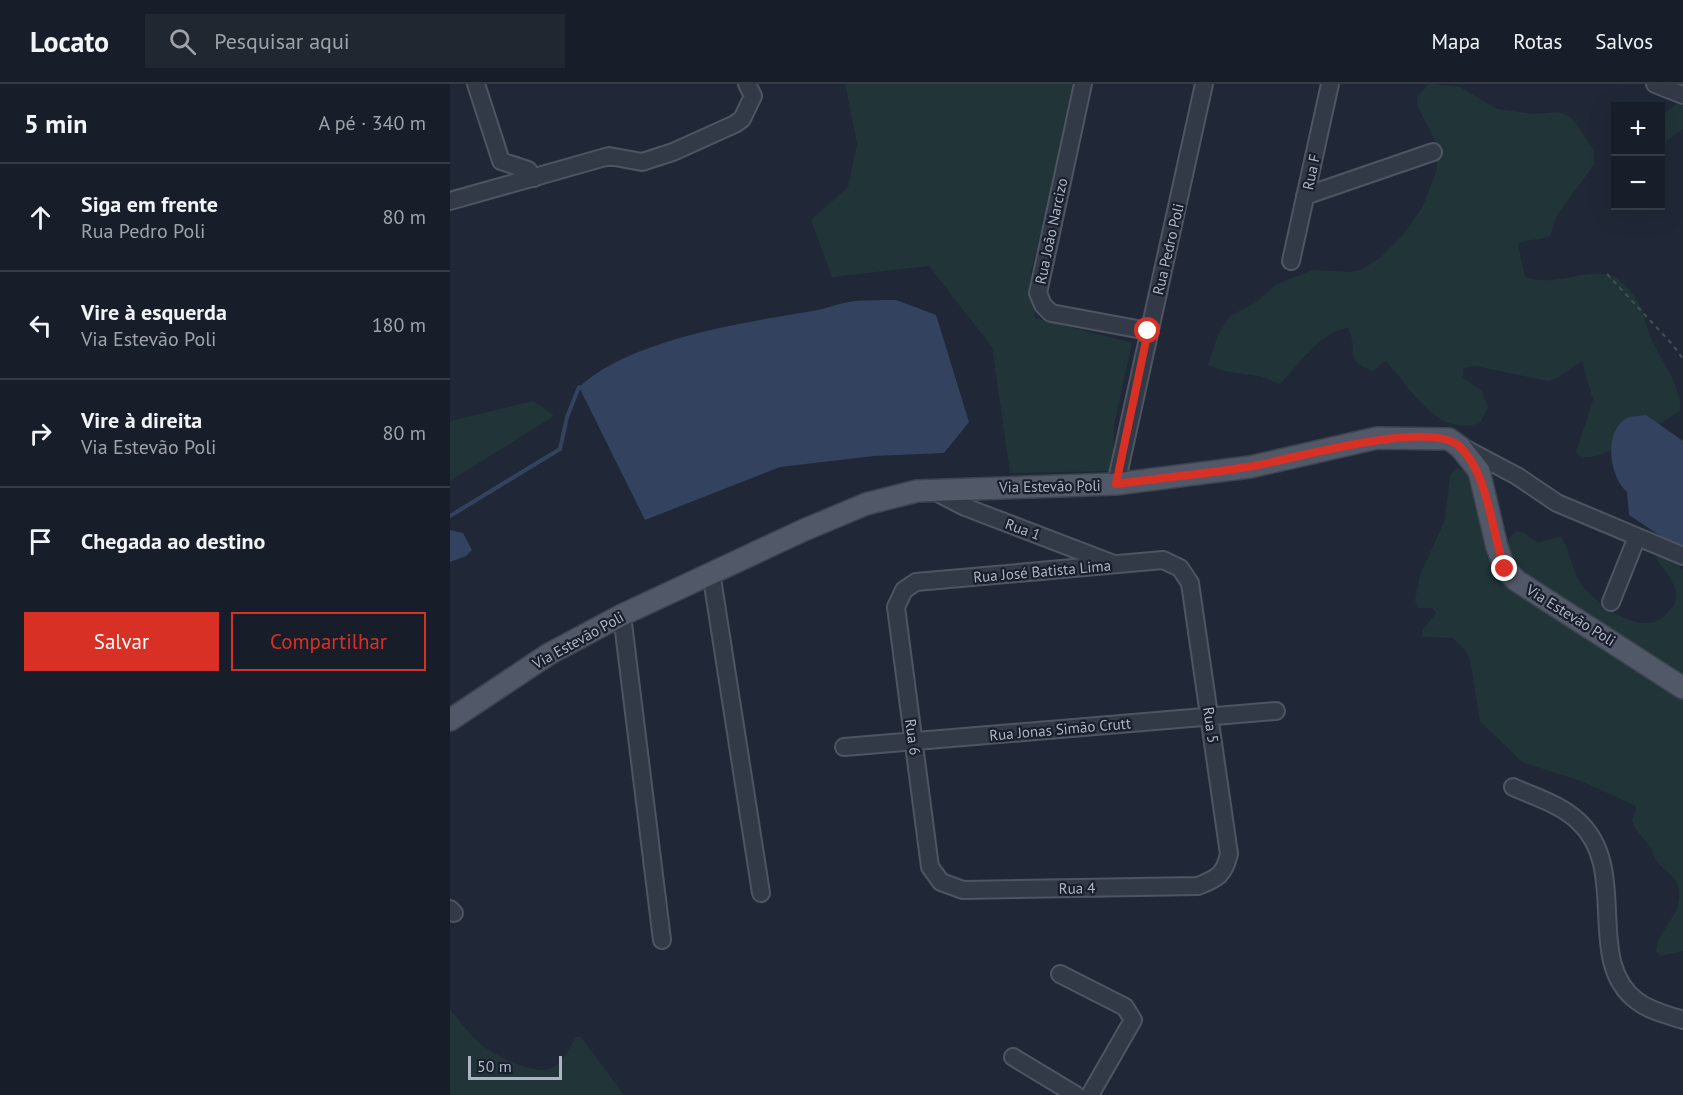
<!DOCTYPE html>
<html lang="pt">
<head>
<meta charset="utf-8">
<style>
	body { margin:0; font-family:"PT Sans",sans-serif; background:#212731; color:#f1f3f6 }
	.controls { position:absolute; right:18px; top:18px; display:grid; overflow:hidden; border-radius:0px; box-shadow:0 6px 24px #0002 }
	.controls button { width:54px; height:54px; display:grid; place-items:center; padding:0; border:0; border-bottom:2px solid #363c46; background:#181e29; color:#f1f3f6; font:30px sans-serif }
	.scale { position:absolute; left:18px; bottom:15px; width:94px; box-sizing:border-box; padding-left:6px; border:3px solid #adb5c4; border-top:0; font-size:16px; line-height:21px; white-space:nowrap; color:#adb5c4; -webkit-text-stroke:4px #191f2c; paint-order:stroke }
	.stop { position:absolute; width:18px; height:18px; margin:-14px; border:4px solid #d93025; border-radius:50%; background:#fff }
	.stop.end { background:#d93025; border-color:#fff; box-shadow:0 2px 6px #0008 }
	.list { margin:0; padding:0; list-style:none }
	h2 { display:flex; justify-content:space-between; align-items:center; height:78px; margin:0; padding:0 24px; font-size:26px }
	h2 small { font-size:20px; font-weight:400; color:#9fa2a8 }
	.list li { display:grid; grid-template-columns:39px 1fr auto; gap:18px; align-items:center; box-sizing:border-box; height:108px; padding:0 24px; border-top:2px solid #363c46 }
	.list b { display:block; font-size:22px; white-space:nowrap }
	.list p { margin:0; font-size:20px; white-space:nowrap; color:#9fa2a8 }
	.list em { font-size:20px; font-style:normal; color:#9fa2a8 }
	.actions { display:flex; gap:12px; padding:18px 24px }
	.actions a { flex:1; padding:14px 0; border:2px solid #d93025; border-radius:0px; text-align:center; font-size:21px; color:#d93025 }
	.actions .main { background:#d93025; color:#fff }
	.icon { flex:none; width:33px; height:33px; fill:none; stroke:currentColor; stroke-width:2; stroke-linecap:round; stroke-linejoin:round }
	.map { position:relative; flex:none; width:1233px; height:1011px; overflow:hidden }
	header { display:flex; align-items:center; gap:36px; box-sizing:border-box; height:84px; padding:0 30px; background:#181e29; border-bottom:2px solid #363c46 }
	header strong { font-size:28px }
	nav { display:flex; gap:33px; margin-inline-start:auto; font-size:21px }
	.search { width:420px; height:54px; background:#212731; display:flex; align-items:center; gap:15px; box-sizing:border-box; padding:0 21px; border-radius:0px; color:#9fa2a8; font-size:22px }
	main { display:flex }
	aside { flex:1; background:#181e29 }
	.map>svg:first-child { display:block }
	.green { fill:#213438 }
	.water { fill:#33425f }
	.lines { fill:none; stroke-linecap:round; stroke-linejoin:round }
	.stream { stroke:#33425f; stroke-width:4 }
	.minor-casing { stroke:#4e5562; stroke-width:20 }
	.major-casing { stroke:#3d4351; stroke-width:24 }
	.path { stroke:#3f5155; stroke-width:2; stroke-dasharray:4.5 4.5; stroke-linecap:butt }
	.minor { stroke:#333a47; stroke-width:16 }
	.major { stroke:#515968; stroke-width:21 }
	.route { stroke:#d93025; stroke-width:8 }
	.labels { text-anchor:middle; dominant-baseline:central; stroke-width:4.5; stroke-linejoin:round; paint-order:stroke }
	.street-label { font-size:15px; fill:#adb5c4; stroke:#191f2c }
</style>
</head>
<body>
<header>
<strong>Locato</strong>
<div class="search"><svg class="icon" aria-label="search" viewBox="0 0 24 24"><circle cx="10" cy="10" r="6"/><path d="M15 15l6 6"/></svg>Pesquisar aqui</div>
<nav><a>Mapa</a><a>Rotas</a><a>Salvos</a></nav>
</header>
<main>
<aside>
<h2>5 min<small>A pé · 340 m</small></h2>
<ul class="list">
<li><svg class="icon" aria-label="ahead" viewBox="0 0 24 24"><path d="M12 20V5M6 11l6-6 6 6"/></svg><div><b>Siga em frente</b><p>Rua Pedro Poli</p></div><em>80 m</em></li>
<li><svg class="icon" aria-label="left" viewBox="0 0 24 24"><path d="M17 20v-9H6M10 6l-5 5 5 5"/></svg><div><b>Vire à esquerda</b><p>Via Estevão Poli</p></div><em>180 m</em></li>
<li><svg class="icon" aria-label="right" viewBox="0 0 24 24"><path d="M7 20v-9h11M14 6l5 5-5 5"/></svg><div><b>Vire à direita</b><p>Via Estevão Poli</p></div><em>80 m</em></li>
<li><svg class="icon" aria-label="arrive" viewBox="0 0 24 24"><path d="M6 21V4h12l-3 4 3 4H6"/></svg><div><b>Chegada ao destino</b></div></li>
</ul>
<div class="actions"><a class="main">Salvar</a><a>Compartilhar</a></div>
</aside>
<div class="map">
<svg width="1233" height="1011" viewBox="0 0 1233 1011">
	<rect width="100%" height="100%" fill="#202837"/>
	<path class="green" d="M395,0H627L581,188L585,234L682,259L664,341L663,387L560,389L542,263L479,182L382,193L361,136L398,103L407,60Z
		M979,0L1010,3L1047,25L1083,30L1108,28L1119,32L1126,39L1144,67V81L1107,131L1100,152C1089,157 1079,154 1068,160L1075,193C1105,204 1136,183 1162,192C1172,196 1182,208 1188,218C1194,228 1196,241 1200,252C1209,273 1233,304 1230,327C1214,337 1138,390 1126,368L1143,316L1132,277L1109,293L1098,297L1025,282L1013,284V293L1032,307L1038,324L1030,339C987,353 963,307 937,278H933L923,287C891,275 910,267 898,244C870,247 848,282 830,300L809,292L774,287L758,281L768,251L780,232L807,218L827,200L863,186L898,188L910,186L930,174L953,151L972,124L987,85L986,58L968,24L967,13Z
		M1233,15V45L1211,61V32Z
		M84,317L104,332L0,397V337Z
		M1006,384L1023,387L1057,480V458L1065,447L1073,448L1088,459L1111,452C1121,469 1122,490 1136,506C1154,525 1198,557 1219,527C1223,522 1227,518 1226,511C1225,497 1213,485 1206,474L1208,472L1227,479L1233,487V867L1211,872L1206,867C1207,847 1229,834 1229,813C1230,793 1218,791 1208,779C1204,775 1203,767 1199,762C1193,752 1185,748 1182,736L1186,728V722L1131,697L1072,678L1030,637L1020,575L1013,563L1002,554L972,553V546L986,529L982,524H969L965,517L970,491L995,436L1000,392Z
		M0,926C9,936 18,948 28,958C41,970 87,994 104,983C114,976 120,963 126,953H131L174,1011H0Z"/>
	<path class="water" d="M446,216L486,231L519,338L494,369L424,372L330,383L195,436L129,303C179,256 290,239 356,228C373,226 389,219 405,217C419,216 433,216 446,216Z
		M1196,331L1233,357V461L1221,459L1179,431L1177,408C1159,393 1153,347 1177,334C1181,332 1191,332 1196,331Z
		M0,446L13,449L22,466L16,472L0,478Z"/>
	<g class="lines">
		<path class="stream" d="M0,432L110,365L117,333L129,303"/>
		<g class="minor-casing">
			<path id="minor" d="M26,0L51,77L78,86L84,94
				M633,0L588,209L593,221L601,229L698,247
				M1205,0L1233,11
				M855,112L983,68
				M0,117L159,72L192,78L223,68L285,40L292,35L303,12L297,0
				M841,177L880,0
				M1014,364L1067,392L1107,419L1233,472
				M666,400L754,0
				M482,406L515,423L664,480
				M713,476L730,484L740,499L779,770C774,791 768,794 748,802L513,806L491,798L480,783L446,523L454,506L466,498Z
				M261,488L311,809
				M1161,518L1187,453
				M172,531L212,856
				M394,663L826,627
				M1063,703C1085,713 1110,720 1128,737C1181,785 1133,877 1187,917C1200,927 1218,931 1233,936
				M0,825L4,829
				M610,890L675,923L683,936L640,1011
				M563,973L626,1011"/>
		</g>
		<g class="major-casing">
			<path id="major" d="M0,636L99,570L172,531L354,446L416,420L467,407L666,400L800,383L927,354L999,355L1010,363L1029,387L1047,463L1055,485L1067,497L1233,604"/>
		</g>
		<path class="path" d="M1157,190L1222,260L1233,275"/>
		<use href="#minor" class="minor"/>
		<use href="#major" class="major"/>
	</g>
	<g class="lines">
		<path class="route" d="M698,247L666,400C710,394 754,390 797,383C838,377 981,333 1010,363C1039,391 1041,447 1055,485"/>
	</g>
	<g class="labels">
		<g class="street-label">
			<text transform="translate(861 88) rotate(-78)">Rua F</text>
			<text transform="translate(601 147) rotate(-78)">Rua João Narcizo</text>
			<text transform="translate(718 165) rotate(-77)">Rua Pedro Poli</text>
			<text transform="translate(600 402) rotate(-1)">Via Estevão Poli</text>
			<text transform="translate(573 445) rotate(20)">Rua 1</text>
			<text transform="translate(592 487) rotate(-5)">Rua José Batista Lima</text>
			<text transform="translate(1121 531) rotate(32)">Via Estevão Poli</text>
			<text transform="translate(128 556) rotate(-29)">Via Estevão Poli</text>
			<text transform="translate(761 641) rotate(82)">Rua 5</text>
			<text transform="translate(610 645) rotate(-5)">Rua Jonas Simão Crutt</text>
			<text transform="translate(463 653) rotate(82)">Rua 6</text>
			<text transform="translate(627 804) rotate(-1)">Rua 4</text>
		</g>
	</g>
</svg>
<div class="controls">
<button>+</button>
<button>−</button>
</div>
<div class="scale">50 m</div>
<div class="stop" style="left:698px;top:247px"></div>
<div class="stop end" style="left:1055px;top:485px"></div>
</div>
</main>
</body>
</html>
